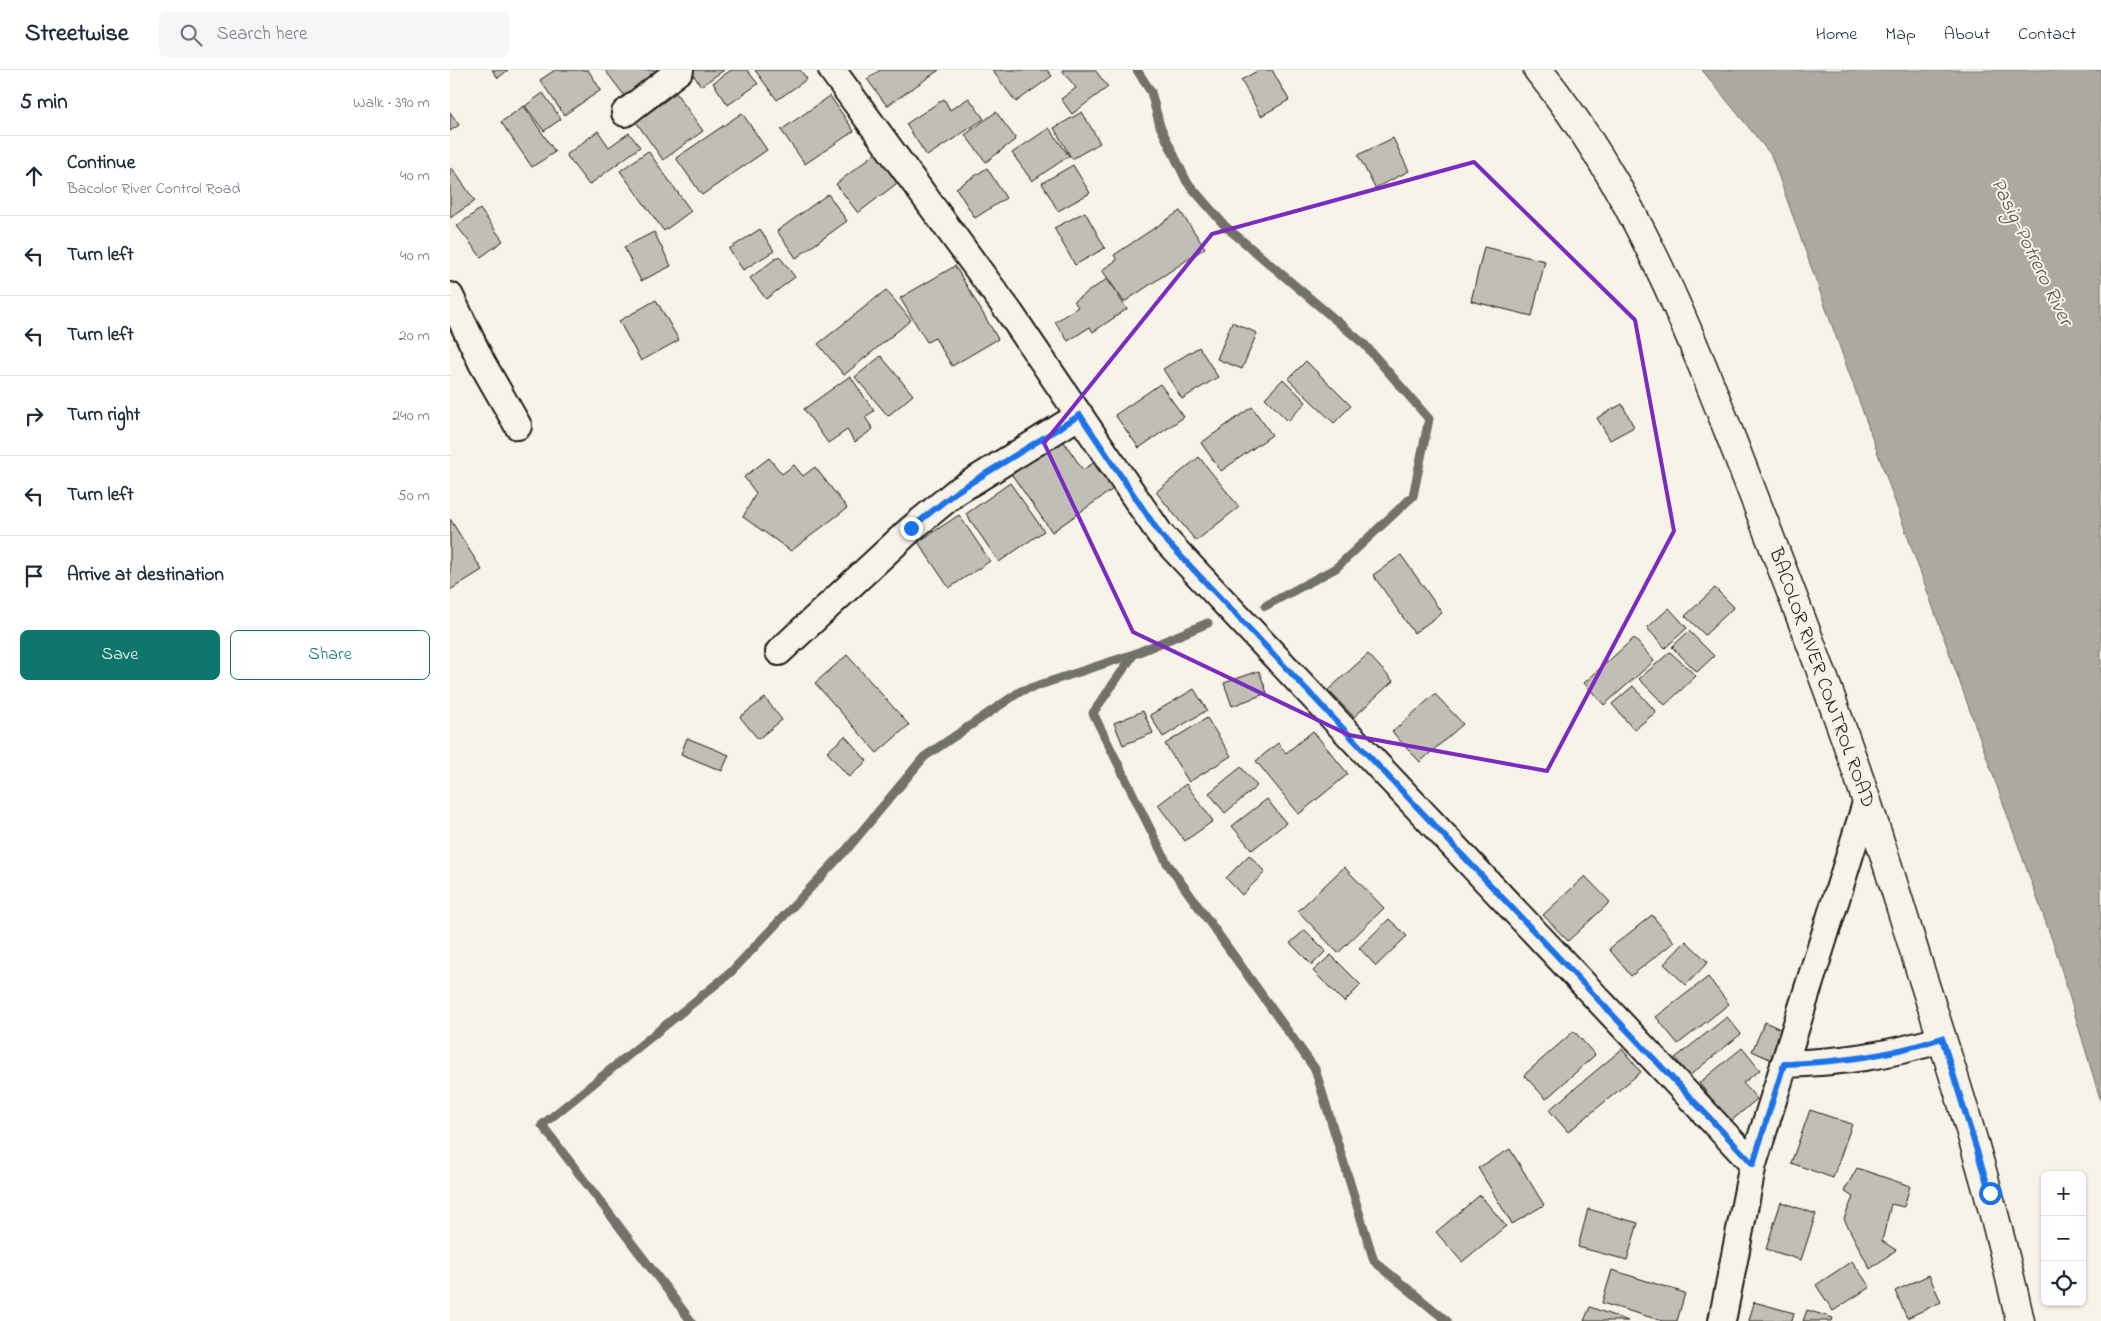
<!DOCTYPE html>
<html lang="en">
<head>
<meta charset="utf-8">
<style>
	body { margin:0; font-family:"Indie Flower",sans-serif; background:#f6f6f7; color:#1f2937 }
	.controls { position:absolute; right:15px; bottom:15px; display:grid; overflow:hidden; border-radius:8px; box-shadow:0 1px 4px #0004 }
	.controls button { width:45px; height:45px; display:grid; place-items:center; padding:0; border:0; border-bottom:1px solid #e0e1e3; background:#fff; color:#1f2937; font:25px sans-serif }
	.stop { position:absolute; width:15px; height:15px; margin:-11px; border:4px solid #1a73e8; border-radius:50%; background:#fff }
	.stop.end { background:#1a73e8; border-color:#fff; box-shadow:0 1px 5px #0008 }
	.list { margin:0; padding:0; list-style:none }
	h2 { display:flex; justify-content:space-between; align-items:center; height:65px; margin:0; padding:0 20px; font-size:21px }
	h2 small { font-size:16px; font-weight:400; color:#747a83 }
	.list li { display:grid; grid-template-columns:32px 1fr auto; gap:15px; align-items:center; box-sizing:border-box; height:80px; padding:0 20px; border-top:1px solid #e0e1e3 }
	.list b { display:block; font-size:19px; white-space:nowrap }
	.list p { margin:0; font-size:16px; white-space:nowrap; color:#747a83 }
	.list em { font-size:16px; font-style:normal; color:#747a83 }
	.actions { display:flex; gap:10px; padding:15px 20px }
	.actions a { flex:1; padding:11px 0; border:1px solid #0f766e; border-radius:8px; text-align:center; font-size:18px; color:#0f766e }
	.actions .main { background:#0f766e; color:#fff }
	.icon { flex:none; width:28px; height:28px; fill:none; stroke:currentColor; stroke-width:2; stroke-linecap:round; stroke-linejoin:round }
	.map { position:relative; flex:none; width:1651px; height:1251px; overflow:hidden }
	header { display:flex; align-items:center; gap:30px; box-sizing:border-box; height:70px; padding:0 25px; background:#fff; border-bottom:1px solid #e0e1e3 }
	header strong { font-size:24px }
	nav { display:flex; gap:28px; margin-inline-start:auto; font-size:18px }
	.search { width:350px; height:45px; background:#f6f6f7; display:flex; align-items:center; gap:12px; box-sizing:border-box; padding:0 18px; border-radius:8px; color:#747a83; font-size:19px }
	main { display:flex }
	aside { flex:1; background:#fff }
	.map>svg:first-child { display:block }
	.water { fill:#aca9a2; stroke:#72716c }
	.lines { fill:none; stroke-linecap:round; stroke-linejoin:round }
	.stream { stroke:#72716c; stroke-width:9 }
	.building { fill:#c0beb5; stroke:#1c1c1c }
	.street-casing { stroke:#1c1c1c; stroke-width:30 }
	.secondary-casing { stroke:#1c1c1c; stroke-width:31 }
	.street { stroke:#f7f3e8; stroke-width:26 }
	.secondary { stroke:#f7f3e8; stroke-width:28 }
	.route { stroke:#1a73e8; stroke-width:6 }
	.marked { fill:none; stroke:#7b2cbf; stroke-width:4; stroke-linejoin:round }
	.labels { text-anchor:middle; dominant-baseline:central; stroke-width:4; stroke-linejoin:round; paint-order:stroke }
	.street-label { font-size:20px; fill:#1c1c1c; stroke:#f7f3e8 }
	.water-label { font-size:21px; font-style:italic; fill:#565452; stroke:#f7f3e8 }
</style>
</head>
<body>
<header>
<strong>Streetwise</strong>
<div class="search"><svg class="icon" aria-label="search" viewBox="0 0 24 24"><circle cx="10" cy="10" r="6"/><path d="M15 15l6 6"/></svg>Search here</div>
<nav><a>Home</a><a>Map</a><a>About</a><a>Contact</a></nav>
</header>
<main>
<aside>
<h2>5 min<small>Walk · 390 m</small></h2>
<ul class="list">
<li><svg class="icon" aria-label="ahead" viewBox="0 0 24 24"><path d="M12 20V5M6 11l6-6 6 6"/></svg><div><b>Continue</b><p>Bacolor River Control Road</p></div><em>40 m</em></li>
<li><svg class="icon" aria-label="left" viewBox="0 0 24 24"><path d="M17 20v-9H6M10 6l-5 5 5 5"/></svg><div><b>Turn left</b></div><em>40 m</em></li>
<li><svg class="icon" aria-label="left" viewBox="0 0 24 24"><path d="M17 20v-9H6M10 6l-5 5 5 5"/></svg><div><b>Turn left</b></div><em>20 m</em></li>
<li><svg class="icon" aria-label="right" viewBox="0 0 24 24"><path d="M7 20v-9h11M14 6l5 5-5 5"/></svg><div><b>Turn right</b></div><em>240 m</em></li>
<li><svg class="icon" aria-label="left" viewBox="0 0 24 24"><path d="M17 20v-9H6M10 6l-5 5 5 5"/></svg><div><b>Turn left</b></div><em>50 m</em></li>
<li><svg class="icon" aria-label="arrive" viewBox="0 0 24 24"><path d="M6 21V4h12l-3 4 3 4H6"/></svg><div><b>Arrive at destination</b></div></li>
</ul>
<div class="actions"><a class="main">Save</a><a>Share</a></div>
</aside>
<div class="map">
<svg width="1651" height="1251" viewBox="0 0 1651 1251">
	<rect width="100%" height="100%" fill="#f7f3e8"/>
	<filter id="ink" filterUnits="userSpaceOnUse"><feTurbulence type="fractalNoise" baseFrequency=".02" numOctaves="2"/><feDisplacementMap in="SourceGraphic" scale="10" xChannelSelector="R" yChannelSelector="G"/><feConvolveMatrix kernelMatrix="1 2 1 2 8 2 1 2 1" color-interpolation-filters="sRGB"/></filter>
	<g filter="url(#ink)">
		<path class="water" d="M1252,0H1651V1032L1605,878L1321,85Z"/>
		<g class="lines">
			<path class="stream" d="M687,0L701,22L710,56L737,112L775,156L915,275L979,349L963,426L886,498L815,536
				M758,553L684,584L643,643L717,793L865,999L924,1191L997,1251
				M241,1251L92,1055L280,903L398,778L474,687L571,621L684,584"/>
		</g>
		<path class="building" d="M42,0H58L48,8Z
			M105,0H138L151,20L114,45L90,10Z
			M155,0H213L177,29Z
			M240,0H274L251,16Z
			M281,0H297L308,14L278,35L263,13Z
			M305,0H350L357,9L327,30Z
			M430,0H489L437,36L417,9Z
			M542,0H597L602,6L566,32Z
			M612,0H645L658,17L622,44L611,29L626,18Z
			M809,0H822L839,30L811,46L791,10Z
			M93,23L111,49L94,61L75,36Z
			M226,23L253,61L213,90L186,52Z
			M380,26L404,61L355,94L331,60Z
			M519,28L534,49L477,86L456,54L494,29L500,40Z
			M74,36L105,82L82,97L51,52Z
			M0,42L9,55L0,61Z
			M546,42L566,69L536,92L515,65Z
			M632,42L650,73L622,89L604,58Z
			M292,43L317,80L252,125L226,88Z
			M599,58L619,86L582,111L562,83Z
			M148,61L159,77L179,63L190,77L139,115L116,85Z
			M943,68L959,101L925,118L908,85Z
			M198,81L241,141L214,161L170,101Z
			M427,82L450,111L408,143L386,114Z
			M623,95L640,123L608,141L592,113Z
			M2,98L25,131L0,148V100Z
			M537,98L556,128L525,148L506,118Z
			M378,124L397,151L346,188L327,161Z
			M30,139L53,171L31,187L7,156Z
			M730,141L755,178L674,232L652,200L667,190L664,185Z
			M635,142L655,178L625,195L604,158Z
			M310,159L324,181L293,200L279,179Z
			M204,162L221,196L191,211L174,177Z
			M1034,177L1095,191L1082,246L1021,231Z
			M329,186L345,207L316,229L300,208Z
			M505,196L548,269L502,296L485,268L477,272L450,228Z
			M657,209L677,239L643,262L640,257L618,271L605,252L628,237L624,231Z
			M436,220L461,250L394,305L368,274Z
			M206,230L229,270L191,291L169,251Z
			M782,252L807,263L792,299L767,289Z
			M749,277L768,307L732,329L713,299Z
			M431,286L463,325L438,346L405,307Z
			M856,291L901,336L884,353L838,309Z
			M400,306L424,341L415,347L423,359L405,372L397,360L378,373L354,339Z
			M833,309L856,332L838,351L815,328Z
			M710,314L734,347L689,378L665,345Z
			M1172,334L1184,357L1160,370L1147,348Z
			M802,337L822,365L771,401L751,373Z
			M608,363L633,400L643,393L663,419L602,462L557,398Z
			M749,387L789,437L746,471L706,422Z
			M319,388L332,404L344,395L353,406L365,397L397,438L341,481L293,447L306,423L294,407Z
			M560,413L594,461L549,492L516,444Z
			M509,445L540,491L499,518L468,472Z
			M0,449L32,500L0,520Z
			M951,485L992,543L964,563L923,505Z
			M1265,518L1284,537L1255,565L1235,546Z
			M1219,538L1237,558L1215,578L1197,558Z
			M1239,561L1264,586L1247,602L1222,577Z
			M1184,568L1204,591L1154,635L1134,613Z
			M1220,582L1246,606L1215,635L1189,609Z
			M918,584L943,611L904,647L878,620Z
			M397,585L459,655L427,683L365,613Z
			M809,601L817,623L782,636L774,613Z
			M1183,616L1206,642L1184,660L1162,634Z
			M744,619L757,640L713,667L700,645Z
			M985,624L1013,654L970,692L942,662Z
			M315,628L332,650L308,669L290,647Z
			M693,641L703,663L673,675L664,653Z
			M757,648L781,686L739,712L715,674Z
			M863,661L898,704L849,744L806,691L828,673L836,683Z
			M395,666L417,691L399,707L377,682Z
			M237,668L279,685L272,701L231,684Z
			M791,697L807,716L775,743L759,723Z
			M736,714L763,751L735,771L708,735Z
			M817,729L836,753L802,780L782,756Z
			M799,785L815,802L792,825L776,808Z
			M894,797L934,838L888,883L848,841Z
			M1135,806L1160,832L1118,871L1093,845Z
			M1202,845L1224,872L1181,906L1159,879Z
			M939,849L957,866L926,896L909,878Z
			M855,860L876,881L862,895L840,873Z
			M1236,871L1258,892L1236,915L1214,894Z
			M881,885L911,915L894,932L863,901Z
			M1258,907L1279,934L1228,974L1206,947Z
			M1277,947L1291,964L1239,1006L1225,988Z
			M1315,952L1339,963L1326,992L1302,981Z
			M1124,961L1145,985L1096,1029L1074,1005Z
			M1292,978L1310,1000L1293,1013L1307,1029L1280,1052L1249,1013Z
			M1172,979L1191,1002L1118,1062L1099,1040Z
			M1360,1040L1402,1054L1383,1108L1341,1093Z
			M1060,1079L1094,1135L1062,1154L1028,1098Z
			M1407,1098L1460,1116L1454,1137L1441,1134L1432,1171L1446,1180L1420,1199L1394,1149L1403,1127L1394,1121Z
			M1030,1125L1056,1156L1012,1192L986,1162Z
			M1331,1132L1366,1144L1351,1190L1316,1179Z
			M1138,1139L1188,1153L1177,1190L1128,1177Z
			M1402,1191L1420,1217L1383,1241L1366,1215Z
			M1162,1200L1235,1223L1227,1251H1213L1152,1233Z
			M1479,1205L1491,1232L1457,1248L1445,1221Z
			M1304,1232L1344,1243L1342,1251H1299Z
			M1140,1237L1178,1251H1134Z
			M1357,1240L1383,1248L1382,1251H1353Z"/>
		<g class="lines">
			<g class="street-casing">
				<path id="street" d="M382,0L560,243L710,464L1303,1094
					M175,43L230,0
					M0,226L32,293L68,356
					M329,582L461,459L506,422L630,345
					M1334,994C1390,992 1438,986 1492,969
					M1272,1251L1303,1094L1417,730"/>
			</g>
			<g class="secondary-casing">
				<path id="secondary" d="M1088,0C1196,133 1252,295 1314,452C1350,545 1386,637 1417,732C1437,791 1455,852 1474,912C1510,1024 1545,1136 1570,1251"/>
			</g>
			<use href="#street" class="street"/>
			<use href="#secondary" class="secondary"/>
		</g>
	</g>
	<g class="lines" filter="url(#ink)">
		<path class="route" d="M461,458L506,422L630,345L710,464L1303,1094L1334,994C1391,992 1438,986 1492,968L1540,1123"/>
	</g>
	<path class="marked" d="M1024,92L1185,250L1224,461L1097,701L899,665L683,562L594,373L762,164Z"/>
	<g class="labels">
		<g class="street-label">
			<text transform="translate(1371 608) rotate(70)">BACOLOR RIVER CONTROL ROAD</text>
		</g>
		<g class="water-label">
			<text transform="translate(1581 182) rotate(64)">Pasig-Potrero River</text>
		</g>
	</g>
</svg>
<div class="controls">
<button>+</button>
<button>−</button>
<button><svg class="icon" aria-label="locate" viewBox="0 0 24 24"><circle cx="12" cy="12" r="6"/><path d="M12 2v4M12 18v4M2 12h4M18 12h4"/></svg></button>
</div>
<div class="stop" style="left:1540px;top:1123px"></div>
<div class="stop end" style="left:461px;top:458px"></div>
</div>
</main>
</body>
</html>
